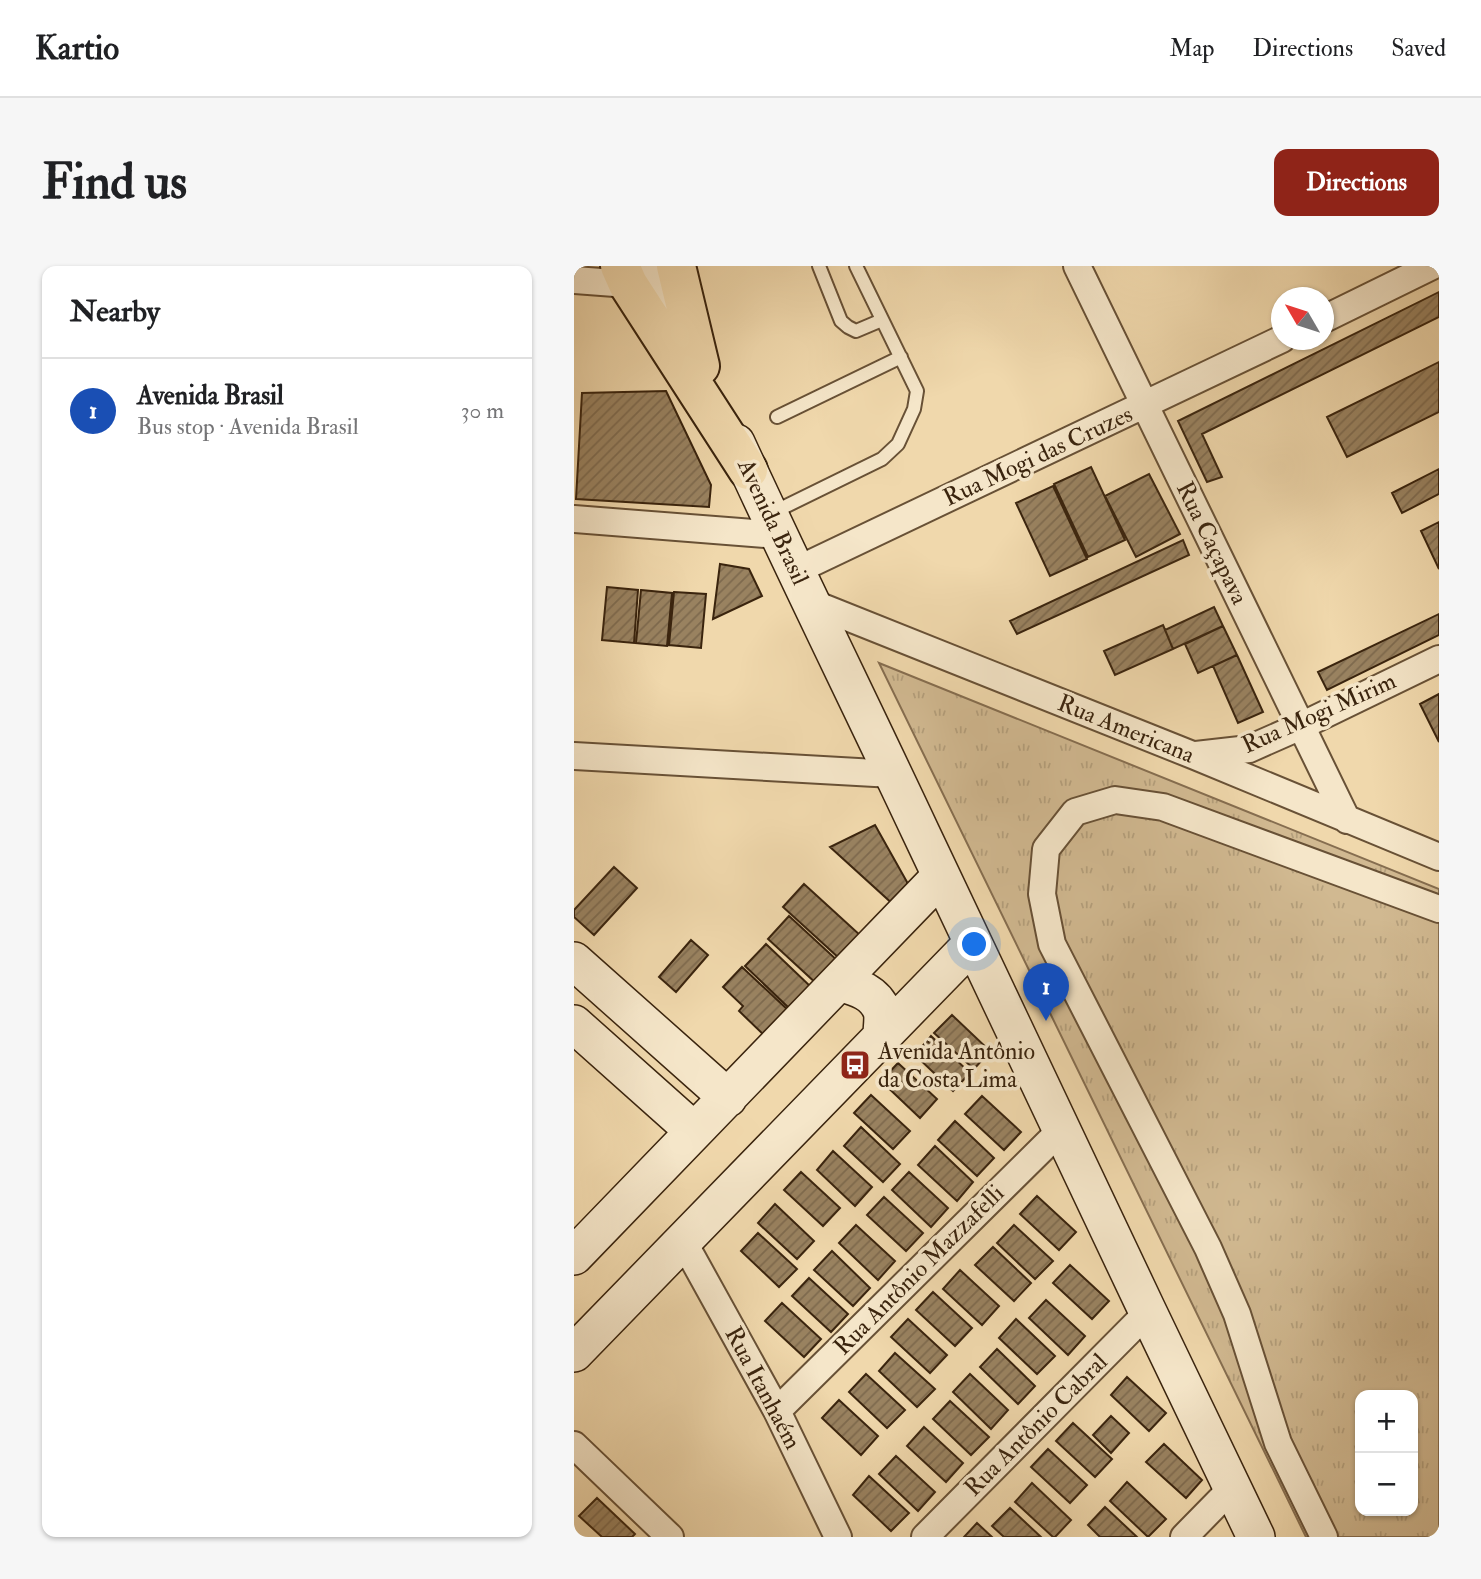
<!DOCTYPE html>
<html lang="en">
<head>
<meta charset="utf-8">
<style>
	body { margin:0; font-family:"IM FELL Double Pica",serif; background:#f6f6f6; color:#202124 }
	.controls { position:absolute; right:21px; bottom:21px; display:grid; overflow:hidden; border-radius:14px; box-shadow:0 2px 5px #0004 }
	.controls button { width:63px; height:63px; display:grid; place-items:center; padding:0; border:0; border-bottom:2px solid #e0e0e0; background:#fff; color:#202124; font:35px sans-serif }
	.compass { position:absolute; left:697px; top:21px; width:63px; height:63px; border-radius:50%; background:#fff; box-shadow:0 2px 5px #0004; rotate:309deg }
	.you { position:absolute; left:401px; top:679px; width:24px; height:24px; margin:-18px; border:5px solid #fff; border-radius:50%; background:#1a73e8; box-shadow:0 0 0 10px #1a73e833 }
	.badge { display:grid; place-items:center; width:46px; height:46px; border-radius:50%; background:#8f2418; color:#fff; font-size:23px; font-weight:700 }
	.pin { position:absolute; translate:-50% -58px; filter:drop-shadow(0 2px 4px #0008) }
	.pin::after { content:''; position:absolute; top:37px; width:24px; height:21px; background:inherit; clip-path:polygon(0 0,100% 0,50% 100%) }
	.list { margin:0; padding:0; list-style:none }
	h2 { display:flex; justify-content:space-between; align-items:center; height:91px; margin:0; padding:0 28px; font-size:30px }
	h2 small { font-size:23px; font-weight:400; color:#757577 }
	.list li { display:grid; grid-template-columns:46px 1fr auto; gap:21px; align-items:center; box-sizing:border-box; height:105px; padding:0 28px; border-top:2px solid #e0e0e0 }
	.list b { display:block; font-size:26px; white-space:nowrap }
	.list p { margin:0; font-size:23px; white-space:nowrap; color:#757577 }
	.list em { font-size:23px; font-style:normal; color:#757577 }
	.map { position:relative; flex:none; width:865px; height:1271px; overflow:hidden; border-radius:14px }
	header { display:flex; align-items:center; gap:42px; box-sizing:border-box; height:98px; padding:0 35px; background:#fff; border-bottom:2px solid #e0e0e0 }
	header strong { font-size:33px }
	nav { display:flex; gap:38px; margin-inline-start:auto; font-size:24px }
	.intro { display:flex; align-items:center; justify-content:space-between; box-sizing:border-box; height:168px; padding:0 42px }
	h1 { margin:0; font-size:49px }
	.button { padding:18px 32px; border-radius:14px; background:#8f2418; color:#fff; font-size:24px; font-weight:700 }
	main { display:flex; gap:42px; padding:0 42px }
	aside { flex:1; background:#fff; border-radius:14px; box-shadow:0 2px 5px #0004 }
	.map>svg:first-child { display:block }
	.grass { fill:url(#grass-tufts); stroke:#866e50; stroke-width:2; fill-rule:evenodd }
	.building { fill:url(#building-hatch); stroke:#3a240e; stroke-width:2 }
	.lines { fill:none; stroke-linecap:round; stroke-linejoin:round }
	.lane-casing { stroke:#685136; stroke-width:16 }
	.street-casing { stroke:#685136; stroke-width:30 }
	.secondary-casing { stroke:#3a240e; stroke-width:40 }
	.highway-casing { stroke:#3a240e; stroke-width:42 }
	.lane { stroke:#f5e6c9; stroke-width:12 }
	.street { stroke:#f5e6c9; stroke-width:26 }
	.secondary { stroke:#f5e6c9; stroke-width:37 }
	.highway { stroke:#f0d8ac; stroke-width:38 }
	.labels { text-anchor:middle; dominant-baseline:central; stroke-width:7; stroke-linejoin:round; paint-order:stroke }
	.street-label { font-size:24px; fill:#3a240e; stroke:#f5e6c9 }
	.poi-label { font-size:24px; fill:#3a240e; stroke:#f5e6c9; text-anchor:start }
</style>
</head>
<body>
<header>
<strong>Kartio</strong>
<nav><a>Map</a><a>Directions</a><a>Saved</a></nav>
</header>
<div class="intro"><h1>Find us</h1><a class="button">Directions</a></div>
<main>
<aside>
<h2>Nearby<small></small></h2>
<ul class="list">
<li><span class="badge" style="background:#1a4fb4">1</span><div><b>Avenida Brasil</b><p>Bus stop · Avenida Brasil</p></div><em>30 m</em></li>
</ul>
</aside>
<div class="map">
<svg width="865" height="1271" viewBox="0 0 865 1271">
	<defs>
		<pattern id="grass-tufts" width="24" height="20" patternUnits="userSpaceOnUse" patternTransform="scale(1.75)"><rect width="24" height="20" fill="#d1b991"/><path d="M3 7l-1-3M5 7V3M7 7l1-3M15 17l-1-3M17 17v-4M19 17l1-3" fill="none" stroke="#b49f7c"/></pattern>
		<pattern id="building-hatch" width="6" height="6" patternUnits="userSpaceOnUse" patternTransform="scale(1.75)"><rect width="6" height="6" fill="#998260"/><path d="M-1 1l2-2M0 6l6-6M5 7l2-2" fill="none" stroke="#7e6a4e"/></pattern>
	</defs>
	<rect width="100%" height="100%" fill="#f0d8ac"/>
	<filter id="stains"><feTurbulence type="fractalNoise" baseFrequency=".00286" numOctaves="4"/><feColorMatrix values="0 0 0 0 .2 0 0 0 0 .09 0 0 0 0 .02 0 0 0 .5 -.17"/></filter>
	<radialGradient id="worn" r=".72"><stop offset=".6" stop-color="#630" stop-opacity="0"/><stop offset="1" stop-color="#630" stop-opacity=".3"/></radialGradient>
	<path class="grass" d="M305,397L865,623V1271H732ZM786,1129H839V1245H786Z"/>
	<path class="building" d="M865,26V51L628,168L648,211L633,216L604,155Z
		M865,96V146L773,191L753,151Z
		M92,125L137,219L135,241L2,233L8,127Z
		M517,201L551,274L514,291L480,218Z
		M865,203V228L828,247L818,227Z
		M575,208L606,268L562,291L531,230Z
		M479,220L513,293L476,310L442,237Z
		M865,256V303L847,265Z
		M609,274L615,289L443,368L436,355Z
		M146,298L175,303L188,330L139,353Z
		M33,321L64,324L60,377L28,374Z
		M67,324L98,327L93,380L62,377Z
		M100,326L132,328L127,382L95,379Z
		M640,341L649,360L599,383L591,364Z
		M865,348V369L753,424L744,406Z
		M589,359L599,383L541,409L530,385Z
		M649,360L663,389L624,407L611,378Z
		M663,389L689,446L664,457L639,400Z
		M865,428V476L846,438Z
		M301,559L333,616V627L321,640L256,581Z
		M40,601L63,622L20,669L0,651V644Z
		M230,618L287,670L266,693L209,641Z
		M215,650L265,696L244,719L194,673Z
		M117,674L134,689L102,726L85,711Z
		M192,678L237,721L216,743L171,700Z
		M168,701L215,745L191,770L165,745L169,740L149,721Z
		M378,749L416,785L400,803L360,767Z
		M357,770L396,807L379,825L341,789Z
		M324,797L363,833L346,852L307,815Z
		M297,829L336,865L319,883L280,847Z
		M408,830L447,866L430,884L391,848Z
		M381,855L420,892L403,910L364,874Z
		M287,861L326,898L309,916L270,880Z
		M361,880L399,916L383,935L344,899Z
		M259,885L298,921L281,940L243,904Z
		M227,906L266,942L249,960L210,924Z
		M335,906L374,942L357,961L318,924Z
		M463,930L502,966L485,984L446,948Z
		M310,931L349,967L332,985L293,949Z
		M201,938L240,975L223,993L184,957Z
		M282,959L321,995L304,1014L265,977Z
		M440,959L479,995L461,1013L423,977Z
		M184,967L223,1003L205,1021L167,985Z
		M419,981L457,1017L440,1035L401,999Z
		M258,985L296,1022L279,1040L240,1004Z
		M496,999L535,1035L518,1053L479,1017Z
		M386,1004L425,1040L408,1059L369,1023Z
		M235,1012L274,1048L257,1066L218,1030Z
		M359,1026L398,1062L381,1080L342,1044Z
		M472,1034L511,1070L494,1089L455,1052Z
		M208,1037L247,1073L230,1091L191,1055Z
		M334,1053L373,1089L356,1107L317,1071Z
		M442,1053L481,1090L463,1108L425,1072Z
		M423,1083L461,1120L444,1138L406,1101Z
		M321,1087L361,1123L343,1141L305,1105Z
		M292,1108L331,1144L313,1162L275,1126Z
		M396,1108L434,1144L417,1163L379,1126Z
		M553,1111L592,1147L575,1165L537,1129Z
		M265,1134L304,1170L287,1189L248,1152Z
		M376,1135L415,1171L397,1189L359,1153Z
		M537,1150L555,1167L537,1187L519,1169Z
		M499,1157L538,1193L521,1211L482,1175Z
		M350,1161L389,1197L372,1216L333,1180Z
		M590,1178L628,1214L612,1232L572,1196Z
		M474,1183L513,1219L496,1237L457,1201Z
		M322,1190L361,1226L344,1245L305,1208Z
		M295,1210L335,1247L317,1265L279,1229Z
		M553,1216L592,1253L574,1271L536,1235Z
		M458,1217L497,1254L481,1271H479L441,1236Z
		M23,1232L61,1268L58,1271H28L5,1250Z
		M531,1241L563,1271H526L514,1259Z
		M436,1242L467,1271H430L418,1260Z
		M403,1257L418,1271H390Z"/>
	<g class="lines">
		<g class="lane-casing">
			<path id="lane" d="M245,0L267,55L274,61L282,65L308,54
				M203,151L327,91
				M198,247L308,193L324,178L340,143L343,125L282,0"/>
		</g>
		<g class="street-casing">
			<path id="street" d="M503,0L773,554
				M0,14L54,18
				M750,53L858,0
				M0,253L204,269
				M221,305L708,73
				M238,337L621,490L865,591
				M622,489L675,483L727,460L865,393
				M0,490L319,508
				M109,975L203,1145L264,1271
				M203,1145L487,864
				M0,1179L96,1271
				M351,1271L573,1047
				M610,1271L658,1222
				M750,1271L704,1177L663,1048L634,982L478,678L468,628L472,583L501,546L541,534L589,541L865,643"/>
		</g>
		<g class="secondary-casing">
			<path id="secondary" d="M76,0L85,21L113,74
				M162,177C222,308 286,437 347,567C458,803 569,1037 682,1271
				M0,695L154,832
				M265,716C282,721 301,726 308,745C310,752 308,762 308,769
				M0,758L120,865
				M0,990L367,610
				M0,1087L399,677"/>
		</g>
		<g class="highway-casing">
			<path id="highway" d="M46,0L54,18L174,204
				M102,0L126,100"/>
		</g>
		<use href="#lane" class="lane"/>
		<use href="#street" class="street"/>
		<use href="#secondary" class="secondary"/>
		<use href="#highway" class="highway"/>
	</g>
	<defs>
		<g id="bus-square" transform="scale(1.575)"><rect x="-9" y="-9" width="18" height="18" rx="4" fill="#8f2418" stroke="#f5e6c9"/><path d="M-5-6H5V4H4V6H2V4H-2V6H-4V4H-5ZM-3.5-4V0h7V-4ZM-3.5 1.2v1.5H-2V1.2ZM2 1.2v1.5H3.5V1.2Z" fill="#fff"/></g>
	</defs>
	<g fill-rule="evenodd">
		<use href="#bus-square" x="281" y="799"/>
	</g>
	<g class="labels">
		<g class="street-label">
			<text transform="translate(464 190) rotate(-25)">Rua Mogi das Cruzes</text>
			<text transform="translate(199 256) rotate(65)">Avenida Brasil</text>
			<text transform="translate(638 277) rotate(64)">Rua Caçapava</text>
			<text transform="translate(745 447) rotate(-24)">Rua Mogi Mirim</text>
			<text transform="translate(552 463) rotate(22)">Rua Americana</text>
			<text transform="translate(345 1004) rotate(-45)">Rua Antônio Mazzafelli</text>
			<text transform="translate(189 1122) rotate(62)">Rua Itanhaém</text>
			<text transform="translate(462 1159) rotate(-45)">Rua Antônio Cabral</text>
		</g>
		<g class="poi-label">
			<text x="304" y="785">Avenida Antônio<tspan x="304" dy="28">da Costa Lima</tspan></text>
		</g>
	</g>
	<rect width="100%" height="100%" filter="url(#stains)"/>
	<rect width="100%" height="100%" fill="url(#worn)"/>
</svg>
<div class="controls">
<button>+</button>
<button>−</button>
</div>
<svg class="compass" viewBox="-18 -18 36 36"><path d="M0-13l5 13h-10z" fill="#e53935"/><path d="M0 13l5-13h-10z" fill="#757577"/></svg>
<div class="you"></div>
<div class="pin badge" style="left:472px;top:755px;background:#1a4fb4">1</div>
</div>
</main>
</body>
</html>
